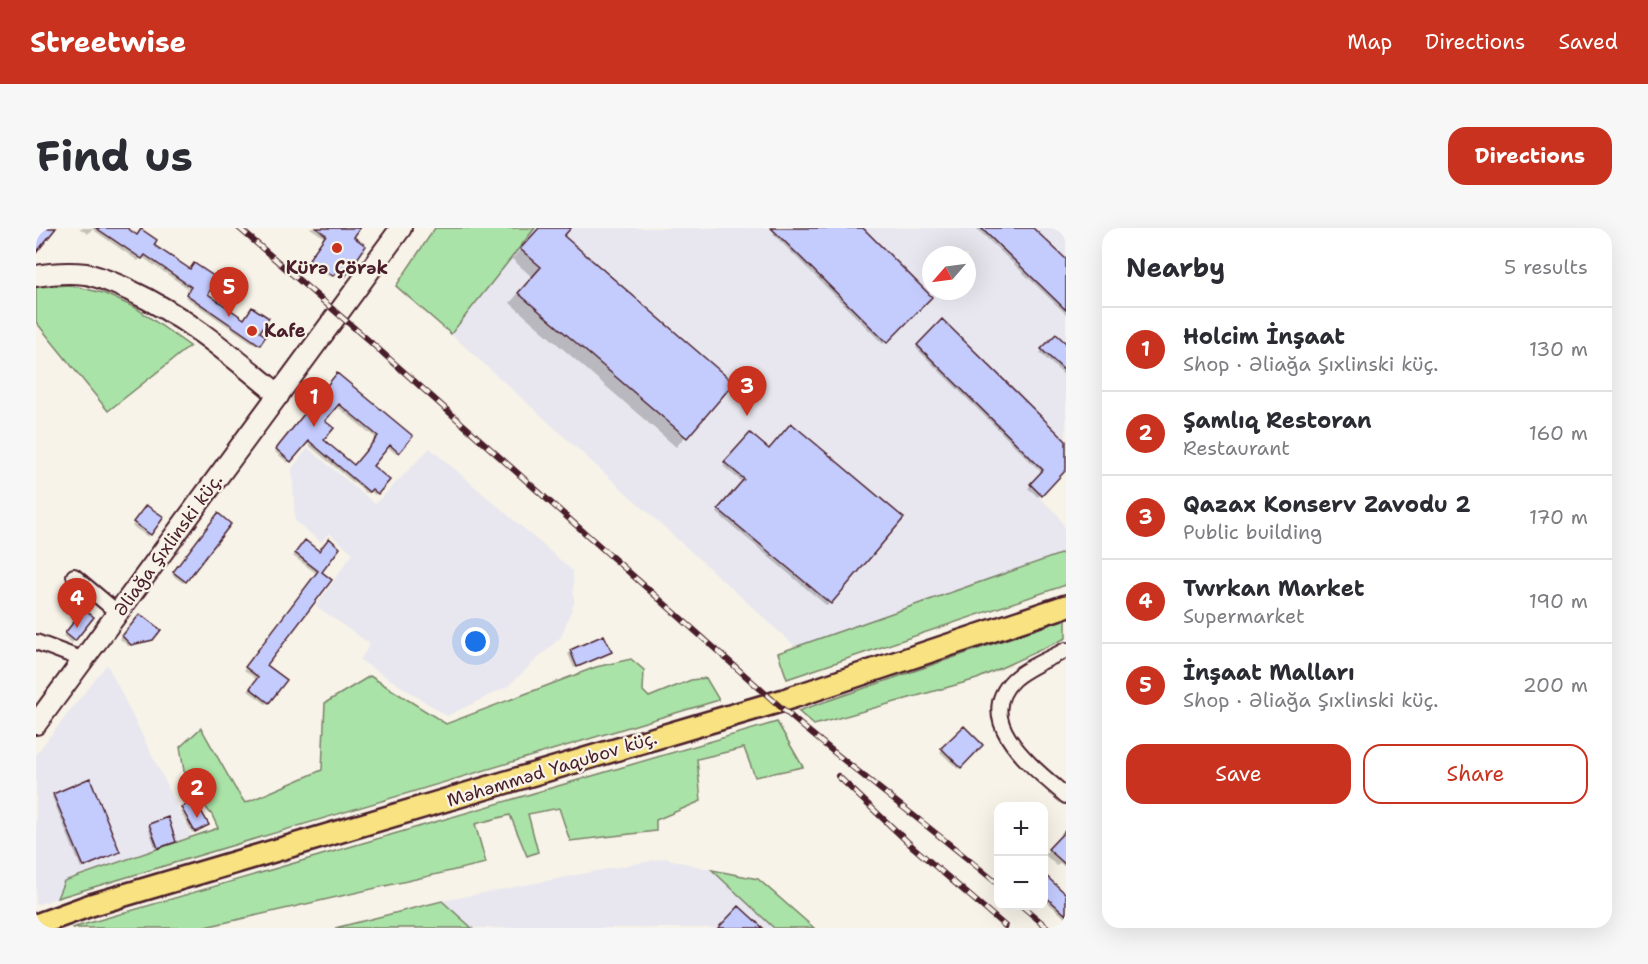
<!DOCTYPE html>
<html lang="en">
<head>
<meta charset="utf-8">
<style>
	body { margin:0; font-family:"Shantell Sans",sans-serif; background:#f7f7f7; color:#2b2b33 }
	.controls { position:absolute; right:18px; bottom:18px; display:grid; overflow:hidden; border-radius:12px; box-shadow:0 6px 24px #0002 }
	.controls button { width:54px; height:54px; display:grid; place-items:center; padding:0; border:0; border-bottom:2px solid #e1e1e2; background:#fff; color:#2b2b33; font:30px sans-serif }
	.compass { position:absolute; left:886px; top:18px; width:54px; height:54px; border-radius:50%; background:#fff; box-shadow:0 6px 24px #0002; rotate:242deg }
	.you { position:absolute; left:440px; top:414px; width:21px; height:21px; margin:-15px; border:4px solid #fff; border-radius:50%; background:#1a73e8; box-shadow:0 0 0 9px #1a73e833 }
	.badge { display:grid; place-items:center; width:39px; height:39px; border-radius:50%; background:#c8321e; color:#fff; font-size:20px; font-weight:700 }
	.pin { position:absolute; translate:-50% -50px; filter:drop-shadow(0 2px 3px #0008) }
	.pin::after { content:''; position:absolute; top:32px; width:21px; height:18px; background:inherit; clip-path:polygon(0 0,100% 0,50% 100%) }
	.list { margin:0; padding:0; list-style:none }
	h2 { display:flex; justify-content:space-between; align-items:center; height:78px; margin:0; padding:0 24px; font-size:26px }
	h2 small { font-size:20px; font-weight:400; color:#7c7c81 }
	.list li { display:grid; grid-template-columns:39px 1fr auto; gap:18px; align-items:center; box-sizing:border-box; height:84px; padding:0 24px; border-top:2px solid #e1e1e2 }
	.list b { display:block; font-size:22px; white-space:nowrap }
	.list p { margin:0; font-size:20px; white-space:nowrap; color:#7c7c81 }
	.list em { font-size:20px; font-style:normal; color:#7c7c81 }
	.actions { display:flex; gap:12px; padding:18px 24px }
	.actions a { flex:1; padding:14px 0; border:2px solid #c8321e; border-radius:18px; text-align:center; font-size:21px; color:#c8321e }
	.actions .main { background:#c8321e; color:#fff }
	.map { position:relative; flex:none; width:1030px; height:700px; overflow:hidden; border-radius:18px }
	header { display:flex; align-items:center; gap:36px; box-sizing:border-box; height:84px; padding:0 30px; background:#c8321e; color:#fff }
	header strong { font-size:28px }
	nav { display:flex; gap:33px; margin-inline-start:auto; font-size:21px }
	.intro { display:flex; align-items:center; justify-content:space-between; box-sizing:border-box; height:144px; padding:0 36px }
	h1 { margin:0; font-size:42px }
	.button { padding:15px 27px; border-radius:18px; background:#c8321e; color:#fff; font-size:21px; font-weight:700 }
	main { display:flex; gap:36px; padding:0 36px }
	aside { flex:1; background:#fff; border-radius:18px; box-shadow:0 6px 24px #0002 }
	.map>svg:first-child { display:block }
	.built { fill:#e8e7ef; fill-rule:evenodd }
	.green { fill:#aae3a7; stroke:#7a8169; stroke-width:1.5 }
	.shadow { fill:#0003; fill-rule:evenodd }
	.building { fill:#c4ccfe; stroke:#4a1f2b; stroke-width:1.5; fill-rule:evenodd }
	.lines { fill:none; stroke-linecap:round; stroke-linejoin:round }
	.street-casing { stroke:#4a1f2b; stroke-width:18 }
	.secondary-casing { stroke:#4a1f2b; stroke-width:24 }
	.primary-casing { stroke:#4a1f2b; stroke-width:26 }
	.street { stroke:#f7f3e8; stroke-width:14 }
	.secondary { stroke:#f7f3e8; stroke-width:20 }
	.primary { stroke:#f8e281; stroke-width:21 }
	.rail-casing { stroke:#4a1f2b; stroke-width:6 }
	.rail { stroke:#f7f3e8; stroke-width:4; stroke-dasharray:11; stroke-linecap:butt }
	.poi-dot { fill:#c8321e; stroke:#f7f3e8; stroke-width:2 }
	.labels { text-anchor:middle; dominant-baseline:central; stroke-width:4.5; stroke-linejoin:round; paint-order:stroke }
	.poi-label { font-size:18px; font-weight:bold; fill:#4a1f2b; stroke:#f7f3e8 }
	.street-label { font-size:18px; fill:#4a1f2b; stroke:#f7f3e8 }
</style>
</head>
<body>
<header>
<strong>Streetwise</strong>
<nav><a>Map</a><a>Directions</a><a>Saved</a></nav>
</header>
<div class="intro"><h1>Find us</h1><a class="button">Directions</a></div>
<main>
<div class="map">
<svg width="1030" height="700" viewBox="0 0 1030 700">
	<rect width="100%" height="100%" fill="#f7f3e8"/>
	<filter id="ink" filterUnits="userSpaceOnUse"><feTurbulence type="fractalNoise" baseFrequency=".0167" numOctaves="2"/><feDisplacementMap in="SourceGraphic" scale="12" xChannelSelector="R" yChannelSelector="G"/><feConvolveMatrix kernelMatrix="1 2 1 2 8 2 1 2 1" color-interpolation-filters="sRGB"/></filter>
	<g filter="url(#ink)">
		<path class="built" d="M499,0H1030V242L1004,270L1022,287L1030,302V324L760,419L415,106ZM895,27H931V63H895Z
			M272,220L339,276L394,220L537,343L538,375L525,409L471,459L411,488L324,432L334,416L280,378L317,325L293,305L285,314L259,293L256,240Z
			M71,436L156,608L28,653L21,670L0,677V526Z
			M629,630L676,642L738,700H436L406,673Z"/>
		<path class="green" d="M399,0H499L415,106L360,58Z
			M33,57L67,65L100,80L154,118L72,183L0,94V59Z
			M1030,324V357L751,451L742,425Z
			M1030,391V410L941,451L778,497L762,483Z
			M595,431L608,442L607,463L613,469L655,452L670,450L683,472L21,670L28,653L182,600L176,587L150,555L144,519L165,500L199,560L209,575L286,542L289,475L334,448L410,496L560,439Z
			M741,494L767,539L719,549L708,520L661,531L665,573L620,592V603L534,613L523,580L492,586L502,624L491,628L474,587L439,596L450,635L165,700H36Z
			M676,642L722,651L778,700H738Z
			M406,673L436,700H299Z"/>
		<path class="shadow" d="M43,0H89L116,17L170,67L222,104L223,116L221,118L149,69L154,62L106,29L102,33L56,1L52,6Z
			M274,0H323L316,9L307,48L305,50L298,45L294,49L272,34L289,10Z
			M503,0H533L526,8L696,155L640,219L474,75L496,49L476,31Z
			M743,0H825L894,69L847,116L737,6Z
			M940,0H995L1030,33V86Z
			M906,93L1030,215V240L1002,269L992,260L1006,245L880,120Z
			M1020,108L1030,117V149L1004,125Z
			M299,149L375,208L360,226L350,218L334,238L351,252L339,267L333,262L330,265L270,215L252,235L239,224ZM300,178L341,211L318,239L286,212L287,193Z
			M714,207L733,223L866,290L791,378L681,285L706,254L687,238Z
			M108,281L114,306L112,309L96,298Z
			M180,290L149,353L147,355L136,347Z
			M267,316L283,344L229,437L232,474L230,476L212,463L221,452L208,442L281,346L257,328Z
			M46,385L56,389L36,415L27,408Z
			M101,390L116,411L113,414L92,418L84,411Z
			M535,423L571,426L538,440L532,426Z
			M928,500L945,517L922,541L904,524Z
			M18,567L83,623L45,640L16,569Z
			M146,580L168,599L156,605L144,583Z
			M114,597L139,613L120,622L112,599Z
			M1030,603V640L1024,635L1021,638L1009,627Z
			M1008,648L1030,668V691L1008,671Z"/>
		<path class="building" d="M0,0H20L0,25Z
			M60,0H91L101,7L105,1L121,12L118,17L154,41L158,35L182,51L172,66L208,91L216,79L233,90L224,104L230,108L224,117L150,66L155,59L109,27L106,31Z
			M280,0H324L318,9L330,18L309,49L301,43L297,48L273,31L290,7Z
			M503,0H535L528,8L698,155L651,210L482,65L505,39L484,21Z
			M735,0H827L896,69L851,115Z
			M945,0H997L1030,31V82Z
			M906,91L1030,213V242L1006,268L994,256L1007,242L881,117Z
			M1020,106L1030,115V144L1005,121Z
			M301,145L377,208L363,225L354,217L337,238L354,252L342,266L336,261L333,264L273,213L255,234L240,221ZM303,176L342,208L318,237L288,212L298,200L289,193Z
			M755,195L868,290L795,376L682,281L708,251L688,234L714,205L733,221Z
			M110,277L128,289L115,307L97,294Z
			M182,285L195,296L150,354L137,344Z
			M293,310L304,320L286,344L296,352L231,437L251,452L233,475L214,460L222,449L209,439L282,343L259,325L269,312L283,323Z
			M48,381L58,389L39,413L29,405Z
			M104,386L125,402L117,412L95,417L86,408Z
			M568,407L576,424L541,439L534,422Z
			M928,498L947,517L925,540L905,520Z
			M54,550L84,624L48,639L17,566Z
			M159,572L173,597L159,604L145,579Z
			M132,589L140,614L122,620L113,596Z
			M1030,602V637L1012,621Z
			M1008,646L1030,666V687L1008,667Z
			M703,678L727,700H682Z"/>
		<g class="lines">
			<g class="street-casing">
				<path id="street" d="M38,348L82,385
					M0,414L48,432
					M1030,422C1013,431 991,439 977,452C935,495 1001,542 1030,568"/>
			</g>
			<g class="secondary-casing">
				<path id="secondary" d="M0,48C17,45 34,44 50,46C65,49 80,56 93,62C150,88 196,128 243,167
					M0,496L365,0"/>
			</g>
			<g class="primary-casing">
				<path id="primary" d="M0,697L55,677L748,472L1030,378"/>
			</g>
			<use href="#street" class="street"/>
			<use href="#secondary" class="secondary"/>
			<use href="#primary" class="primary"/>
			<g class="rail-casing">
				<path id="rail" d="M203,0L331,111L758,491C825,548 896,600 963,657
					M802,548L877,619L969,698
					M986,678L1012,700"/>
			</g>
			<use href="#rail" class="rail"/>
		</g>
	</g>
	<g class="poi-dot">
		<circle cx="301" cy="20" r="6"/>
		<circle cx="216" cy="103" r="6"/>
	</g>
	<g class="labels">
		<g class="poi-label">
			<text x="301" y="40">Kürə Çörək</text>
			<text x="228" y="103" text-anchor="start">Kafe</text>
		</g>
		<g class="street-label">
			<text transform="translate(132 317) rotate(-54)">Əliağa Şıxlinski küç.</text>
			<text transform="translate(516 541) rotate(-17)">Məhəmməd Yaqubov küç.</text>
		</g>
	</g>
</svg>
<div class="controls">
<button>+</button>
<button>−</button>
</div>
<svg class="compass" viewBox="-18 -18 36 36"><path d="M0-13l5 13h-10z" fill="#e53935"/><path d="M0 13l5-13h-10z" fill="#7c7c81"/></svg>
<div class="you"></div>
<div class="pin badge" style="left:278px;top:199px">1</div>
<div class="pin badge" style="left:161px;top:590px">2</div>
<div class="pin badge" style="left:711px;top:188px">3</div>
<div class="pin badge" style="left:41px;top:400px">4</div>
<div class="pin badge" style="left:193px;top:89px">5</div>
</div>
<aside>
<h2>Nearby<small>5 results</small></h2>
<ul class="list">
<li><span class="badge">1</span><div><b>Holcim İnşaat</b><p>Shop · Əliağa Şıxlinski küç.</p></div><em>130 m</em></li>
<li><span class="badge">2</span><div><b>Şamlıq Restoran</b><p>Restaurant</p></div><em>160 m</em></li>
<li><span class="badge">3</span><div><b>Qazax Konserv Zavodu 2</b><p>Public building</p></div><em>170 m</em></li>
<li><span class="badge">4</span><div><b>Twrkan Market</b><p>Supermarket</p></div><em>190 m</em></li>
<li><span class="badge">5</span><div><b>İnşaat Malları</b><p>Shop · Əliağa Şıxlinski küç.</p></div><em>200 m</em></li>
</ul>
<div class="actions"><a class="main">Save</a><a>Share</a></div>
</aside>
</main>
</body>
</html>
